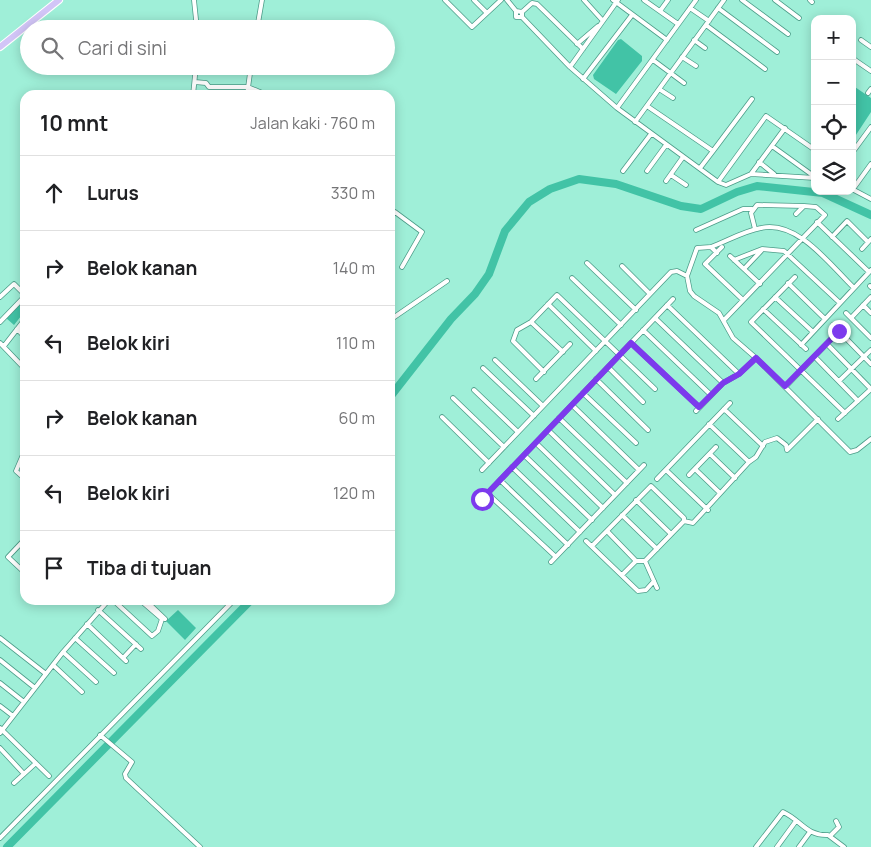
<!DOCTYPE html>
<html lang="id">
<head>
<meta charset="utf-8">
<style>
	body { margin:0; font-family:Manrope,sans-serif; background:#f2f2f2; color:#202124 }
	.controls { position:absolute; right:15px; top:15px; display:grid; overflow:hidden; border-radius:10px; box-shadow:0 2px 12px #0003 }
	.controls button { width:45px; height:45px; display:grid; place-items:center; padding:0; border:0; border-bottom:1px solid #e0e0e0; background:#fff; color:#202124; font:25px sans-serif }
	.stop { position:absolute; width:15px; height:15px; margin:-11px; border:4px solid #7c3aed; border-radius:50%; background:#fff }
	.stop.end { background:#7c3aed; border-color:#fff; box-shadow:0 1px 5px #0008 }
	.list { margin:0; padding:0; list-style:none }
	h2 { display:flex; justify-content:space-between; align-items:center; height:65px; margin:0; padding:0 20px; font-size:21px }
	h2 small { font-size:16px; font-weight:400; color:#757577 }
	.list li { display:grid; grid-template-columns:32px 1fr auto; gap:15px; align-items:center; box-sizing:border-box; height:75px; padding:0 20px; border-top:1px solid #e0e0e0 }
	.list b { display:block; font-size:19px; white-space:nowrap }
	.list em { font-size:16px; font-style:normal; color:#757577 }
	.icon { flex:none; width:28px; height:28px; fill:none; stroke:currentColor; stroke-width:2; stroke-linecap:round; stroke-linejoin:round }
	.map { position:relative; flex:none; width:871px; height:847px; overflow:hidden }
	.search { position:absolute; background:#fff; box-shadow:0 2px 12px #0003; left:20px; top:20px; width:375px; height:55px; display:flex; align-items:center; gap:12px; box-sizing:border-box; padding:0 18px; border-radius:28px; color:#757577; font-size:19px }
	.panel { position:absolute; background:#fff; box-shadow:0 2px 12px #0003; left:20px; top:90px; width:375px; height:515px; border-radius:15px }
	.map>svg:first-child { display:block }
	.water { fill:#42c3a6 }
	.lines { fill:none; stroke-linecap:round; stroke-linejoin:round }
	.river { stroke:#42c3a6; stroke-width:8 }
	.street-casing { stroke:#4c9c88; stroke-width:5.5 }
	.primary-casing { stroke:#fff; stroke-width:8 }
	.street { stroke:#fff; stroke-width:4 }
	.primary { stroke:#d2c5f7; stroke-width:6 }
	.route { stroke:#7c3aed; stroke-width:6 }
</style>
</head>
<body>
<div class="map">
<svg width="871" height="847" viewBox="0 0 871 847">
	<rect width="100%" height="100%" fill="#9fefd8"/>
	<path class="water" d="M621,39L642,56V61L616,94L594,79L593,75L618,40Z
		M852,85L871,98V112L852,141Z
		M25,298V311L14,325L6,318Z
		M178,610L196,628L185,640L166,621Z"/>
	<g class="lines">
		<path class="river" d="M390,397L451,319L475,294L489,274L505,231L529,202L550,189L579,179L616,184L681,206L701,209L737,192L757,186L823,193L871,215
			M7,847L251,600"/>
		<g class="street-casing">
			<path id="street" d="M194,0L197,29
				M445,0L472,27L501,0
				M474,0L487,13
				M507,0L516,11L522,12V17H516V11
				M584,0L603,21
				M613,0L667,40
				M644,0L678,24
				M742,0L788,34
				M775,0L799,18
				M810,0L812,2
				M690,8L709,21
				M718,8L777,52
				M660,11L668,0
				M522,12L532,3L537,4L583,49
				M522,17L570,67L617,108L718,182L766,116L815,150
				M706,25L765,69
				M257,29L262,0
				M694,40L705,48
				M861,40L871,47
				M577,44L598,26
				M682,57L696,66
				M852,58L871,71
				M653,60L684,83
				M570,67L618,0
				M583,79L632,15
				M195,82L206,83L209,87H248L267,95
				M659,89L673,98
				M868,93L871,89
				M193,95L196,66
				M247,95L251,66
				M647,106L713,151L752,99
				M617,108L696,0
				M635,122L724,0
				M772,146L815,177
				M852,153L871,127
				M759,162L774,174
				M700,168L713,151
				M623,171L651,134
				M647,171L666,145
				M751,174L785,128
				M671,175L686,185
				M666,181L683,157
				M718,182L726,185L751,174L815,178
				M852,189L871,199
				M853,189L871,164
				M390,218L395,212L422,232L402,267
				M817,222L869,272
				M755,229L751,213L757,205L804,206
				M696,230L743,209H752
				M832,237L847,221L868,242
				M711,247C727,241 744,231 761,228C798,220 830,265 854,288
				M722,247L705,264L743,300
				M862,249L871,239
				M730,256L760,284
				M734,260L762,249L784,251L840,303
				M587,263L636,310
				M622,266L650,294
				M744,269L761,251
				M687,276L697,248L711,247L717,253
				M795,277L751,322L845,413
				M572,278L621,325
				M788,283L825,319
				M870,286L871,287
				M0,297L14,284L25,295
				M775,297L813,332
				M548,304L596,351
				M667,305L739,374
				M863,305L871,313
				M763,309L806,349
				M846,313L871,338
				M655,318L723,383
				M851,318L871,297
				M390,320L447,281
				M724,320L825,215L816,207L804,206L796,214
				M0,322L25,296
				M531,322L563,352
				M833,325L871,364
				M17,329L25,337
				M643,330L711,395
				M0,343L25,369
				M631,343L699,407
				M827,344L871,389
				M801,345L871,270
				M4,346L25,319
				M815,357L858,401
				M495,360L543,406
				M608,367L643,402
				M483,368L534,416
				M544,372L513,341L517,330L531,322L557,295L655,389
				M536,379L570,344
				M596,379L648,430
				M839,381L871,350
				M785,387L850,452L857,450L871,439
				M474,390L518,432
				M583,393L636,443
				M453,398L504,447
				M572,405L639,470
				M724,409L763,446
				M696,411L723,383L739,374L756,358L785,387L839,331
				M442,417L489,463
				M559,418L627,483
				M838,419L871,389
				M709,424L749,462
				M548,430L615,495
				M536,443L603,508
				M25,450L16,471L25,479
				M710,454L735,478
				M524,455L592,520
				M512,467L580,532
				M695,469L720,493
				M482,470L671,272L677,271L687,276L690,291L694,296L719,313L733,338L756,358
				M666,470L708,510
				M689,475L716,447
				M657,479L730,403
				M500,480L568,545
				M487,493L556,557
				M482,499L673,299
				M636,500L671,534
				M622,515L657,549
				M607,531L636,561
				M25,539L8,557L24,572L25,570
				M586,541L638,591L646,590L654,581
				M592,546L651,486L684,518V521L693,523L749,462L756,457L765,442L777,438L786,445L787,450L818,419
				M645,561L657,588
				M551,562L644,465
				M622,575L636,561H645L684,521
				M145,600L165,619
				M98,610L141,649
				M87,624L126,661
				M0,638L46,674
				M75,638L114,673
				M63,652L96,682
				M123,658L136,644
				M0,660L35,688
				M53,665L82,692
				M0,683L24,702
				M0,706L13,716
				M0,728L49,776
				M0,733L63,652L107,602L113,600L152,636L158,631L162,619L140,600
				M100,735L132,762L125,774L126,778L200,847
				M0,748L24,774
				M14,783L36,763
				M830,836L839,827L836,821
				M0,838L234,600
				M756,847L783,812C801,820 806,836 828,835L844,847
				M777,847L796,821
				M799,847L810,832"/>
		</g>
		<g class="primary-casing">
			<path id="primary" d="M0,47L59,0"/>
		</g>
		<use href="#street" class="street"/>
		<use href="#primary" class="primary"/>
	</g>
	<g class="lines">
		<path class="route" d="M482,499L631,343L699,407L723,383L739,374L756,358L785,386L839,331"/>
	</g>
</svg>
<div class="controls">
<button>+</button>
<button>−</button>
<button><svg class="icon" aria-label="locate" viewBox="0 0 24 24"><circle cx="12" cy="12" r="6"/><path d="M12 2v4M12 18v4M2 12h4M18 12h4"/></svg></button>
<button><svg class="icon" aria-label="layers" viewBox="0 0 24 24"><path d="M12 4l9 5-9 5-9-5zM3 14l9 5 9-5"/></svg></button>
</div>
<div class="stop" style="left:482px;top:499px"></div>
<div class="stop end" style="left:839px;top:331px"></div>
<div class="search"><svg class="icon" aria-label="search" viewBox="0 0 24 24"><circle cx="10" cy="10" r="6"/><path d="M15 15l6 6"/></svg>Cari di sini</div>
<section class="panel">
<h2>10 mnt<small>Jalan kaki · 760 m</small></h2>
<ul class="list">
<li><svg class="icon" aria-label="ahead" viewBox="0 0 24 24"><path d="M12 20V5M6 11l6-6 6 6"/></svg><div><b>Lurus</b></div><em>330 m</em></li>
<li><svg class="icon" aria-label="right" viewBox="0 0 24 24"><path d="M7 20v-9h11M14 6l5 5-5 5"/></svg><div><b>Belok kanan</b></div><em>140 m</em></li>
<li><svg class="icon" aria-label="left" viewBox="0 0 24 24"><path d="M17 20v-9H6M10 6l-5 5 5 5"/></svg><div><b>Belok kiri</b></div><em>110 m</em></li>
<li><svg class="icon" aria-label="right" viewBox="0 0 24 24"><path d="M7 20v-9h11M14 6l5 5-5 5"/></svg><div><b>Belok kanan</b></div><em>60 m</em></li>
<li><svg class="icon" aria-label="left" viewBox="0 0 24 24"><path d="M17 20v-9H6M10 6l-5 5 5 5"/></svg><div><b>Belok kiri</b></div><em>120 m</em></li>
<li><svg class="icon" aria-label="arrive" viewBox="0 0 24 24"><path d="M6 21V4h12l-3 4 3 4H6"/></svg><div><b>Tiba di tujuan</b></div></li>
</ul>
</section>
</div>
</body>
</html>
